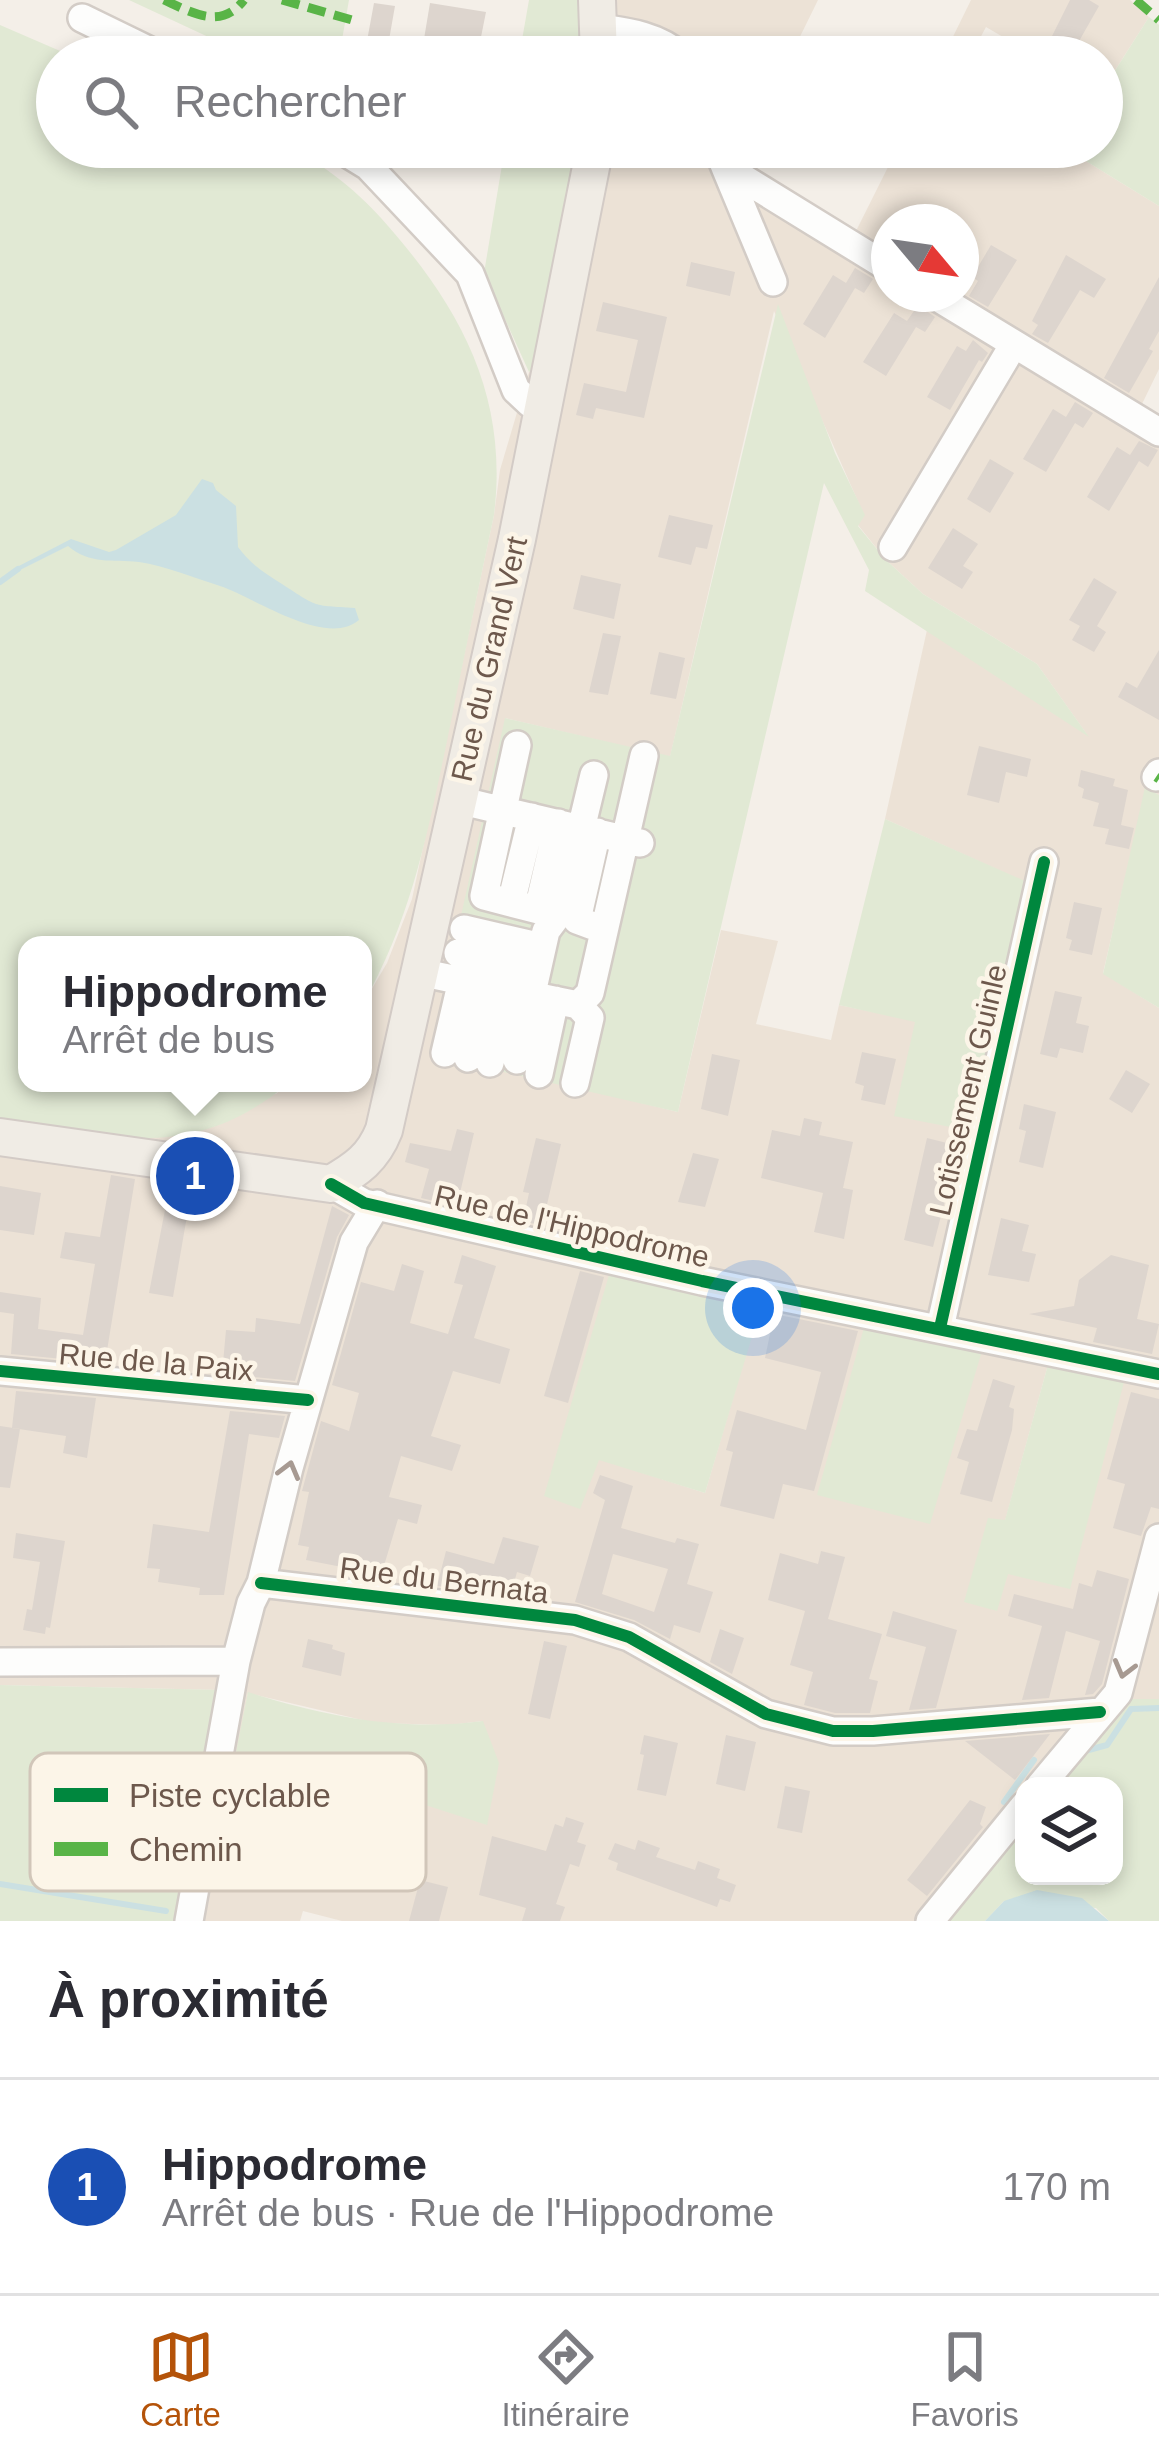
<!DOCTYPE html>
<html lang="fr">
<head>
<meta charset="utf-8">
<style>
	body { margin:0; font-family:Arial,sans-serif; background:#f7f7f7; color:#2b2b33 }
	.controls { position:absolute; right:36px; bottom:36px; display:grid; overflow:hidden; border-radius:24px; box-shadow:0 6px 18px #0003 }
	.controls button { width:108px; height:108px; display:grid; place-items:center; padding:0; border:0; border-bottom:3px solid #e1e1e2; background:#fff; color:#2b2b33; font:60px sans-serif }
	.compass { position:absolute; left:871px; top:204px; width:108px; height:108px; border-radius:50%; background:#fff; box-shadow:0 6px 18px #0003; rotate:119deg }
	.you { position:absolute; left:753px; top:1308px; width:42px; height:42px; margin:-30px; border:9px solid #fff; border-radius:50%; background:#1a73e8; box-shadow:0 0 0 18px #1a73e833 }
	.badge { display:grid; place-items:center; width:78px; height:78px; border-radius:50%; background:#b45309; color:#fff; font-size:39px; font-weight:700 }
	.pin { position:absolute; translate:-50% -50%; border:6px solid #fff; box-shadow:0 3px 12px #0006 }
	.popup { position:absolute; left:18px; top:936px; width:354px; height:156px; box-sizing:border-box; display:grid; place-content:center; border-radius:24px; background:#fff; filter:drop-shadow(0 3px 9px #0005); font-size:39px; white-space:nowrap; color:#7c7c81 }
	.popup b { font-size:45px; color:#2b2b33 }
	.popup::after { content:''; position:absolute; left:50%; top:100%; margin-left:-24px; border:24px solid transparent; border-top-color:#fff }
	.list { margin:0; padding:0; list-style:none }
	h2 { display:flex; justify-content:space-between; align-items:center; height:156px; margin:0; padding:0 48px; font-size:51px }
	h2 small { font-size:39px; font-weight:400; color:#7c7c81 }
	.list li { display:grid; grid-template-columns:78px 1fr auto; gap:36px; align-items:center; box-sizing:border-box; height:216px; padding:0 48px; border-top:3px solid #e1e1e2 }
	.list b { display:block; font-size:45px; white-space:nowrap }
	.list p { margin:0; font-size:39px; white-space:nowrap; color:#7c7c81 }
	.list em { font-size:39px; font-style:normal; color:#7c7c81 }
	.icon { flex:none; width:66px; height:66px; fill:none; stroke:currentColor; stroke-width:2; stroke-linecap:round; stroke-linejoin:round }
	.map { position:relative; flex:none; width:1159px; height:1921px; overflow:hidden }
	.search { position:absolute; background:#fff; box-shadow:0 6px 18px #0003; left:36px; right:36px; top:36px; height:132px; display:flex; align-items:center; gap:30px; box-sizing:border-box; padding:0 42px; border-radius:66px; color:#7c7c81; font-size:45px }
	.sheet { height:372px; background:#fff }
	nav { display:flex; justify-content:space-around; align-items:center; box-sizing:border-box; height:168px; border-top:3px solid #e1e1e2; background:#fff; font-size:33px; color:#7c7c81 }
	nav a { display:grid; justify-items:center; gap:6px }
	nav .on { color:#b45309 }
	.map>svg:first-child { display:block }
	.residential { fill:#ece2d6; fill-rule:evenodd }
	.green { fill:#e1e9d4 }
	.water { fill:#cbe0e2 }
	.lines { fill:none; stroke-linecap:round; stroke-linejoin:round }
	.stream { stroke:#cbe0e2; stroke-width:6 }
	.building { fill:#ddd5ce; fill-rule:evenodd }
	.minor-casing { stroke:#d3ccc6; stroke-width:32 }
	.major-casing { stroke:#d3cbc6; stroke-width:40 }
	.minor { stroke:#fdfdfc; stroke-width:27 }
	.major { stroke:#f0ece5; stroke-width:36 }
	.quiet { stroke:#59b447; stroke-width:9; stroke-dasharray:18 9; stroke-linecap:butt }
	.cycleway-casing { stroke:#fcf5e8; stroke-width:20 }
	.cycleway { stroke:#00873e; stroke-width:12 }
	.oneway { stroke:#a79a92 }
	.labels { text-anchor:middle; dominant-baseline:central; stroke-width:9; stroke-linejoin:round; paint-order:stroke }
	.street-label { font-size:30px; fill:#6d584c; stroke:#fcf5e8 }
	.key { fill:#fcf5e8; stroke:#d1c6b9; stroke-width:3 }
	.key-label { font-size:33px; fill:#6d584c }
</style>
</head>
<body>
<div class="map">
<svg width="1159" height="1921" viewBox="0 0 1159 1921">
	<rect width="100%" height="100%" fill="#f4efe8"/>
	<path class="residential" d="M581,0H818L790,57H582Z
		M971,0H1130L1149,17L1102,91V57H1037L986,27L970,57H943Z
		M576,147H746L737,165L855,233L898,147H1063L1159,206V369L1142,404L1159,416V795L1146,788L1103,973L1159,1008V1699H1130L1057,1786H1024V1825L945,1921H342L303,1911L300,1921H175L223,1690L0,1685V1121L276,1094L289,1083H363V1004L387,963L412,899L494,515L500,470L529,372L537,368L566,234ZM889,222H961V294H889ZM774,311L864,515L858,525L886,560L923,594L1037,664L1086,733L927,630L885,819L1025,882L916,1021L839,1005L831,1040L756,1024L778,941L721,930L678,1112L588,1090L505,718L670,757ZM759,1310L705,1493L599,1459ZM1049,1361L996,1611L988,1519L1005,1521ZM248,1693L375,1723L450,1725L483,1721L318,1770L237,1752Z"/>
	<path class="green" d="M129,0H349L339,57H220L217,41Z
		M529,0H581L582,57H519Z
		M1149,17L1159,25V206L1063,147H1102V91Z
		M0,25L74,57H57V147C106,147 155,147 204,147C227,147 253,144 277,147C312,152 358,192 381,218C459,305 509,394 494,515C478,590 462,666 447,741C427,836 411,919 363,1004V945H27V1083H289C191,1164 115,1136 0,1121Z
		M505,147H576L566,234L537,368L529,372L484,273Z
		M778,304L835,453L865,515L858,526L886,560L923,594L1037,664L1089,737L865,591L869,570L824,483L678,1112L430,1055L505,718L670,756Z
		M1145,787L1159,795V1008L1103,974Z
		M885,819L1025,881L971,1131L894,1116L915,1022L839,1005Z
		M609,1275L760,1310L705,1493L599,1460L580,1509L544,1496Z
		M865,1324L982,1351L930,1524L817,1495Z
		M1049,1361L1124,1382L1070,1589L1008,1574L997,1611L964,1602L988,1518L1005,1520Z
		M0,1685L223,1690L175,1921H0Z
		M248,1692C324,1716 403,1732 483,1721L499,1763L487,1825L318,1770L236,1752Z
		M1130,1699H1159V1921H1109L1096,1908L1004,1901L985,1921H945L1024,1825V1876H1114V1786H1057Z"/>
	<path class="water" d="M202,479L213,483L216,490L236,506L238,547C251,565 265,573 282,584C319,608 311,605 355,608L359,620C326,648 256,598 220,586C195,578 165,566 139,562C112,559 90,565 68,546L20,570L15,568L71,539L109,552L116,550L176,515Z
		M1037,1890L1082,1898L1109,1921H985L1004,1901Z"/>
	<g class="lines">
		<path class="stream" d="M0,582L18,569
			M1085,1751L1107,1745L1131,1709L1159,1708
			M1004,1802L1034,1760
			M0,1884L166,1911"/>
	</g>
	<path class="building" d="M1070,0H1089L1099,6L1074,50L1052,36Z
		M374,3L395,6L386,57H364Z
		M430,3L486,12L477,57H421Z
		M991,245L1017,260L988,307L969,296L978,281L972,277Z
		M1066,255L1106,279L1094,298L1080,290L1048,343L1032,334L1038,325L1032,321Z
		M691,262L735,272L730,296L686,286Z
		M855,268L873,279L864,293L855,288L825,338L803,324L833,275L846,283Z
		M1159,277V331L1149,349L1153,351L1129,393L1104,378Z
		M603,302L667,317L644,418L596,408L593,419L576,415L584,383L626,392L638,340L596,331Z
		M918,305L935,317L925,332L916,327L886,376L863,362L894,313L907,321Z
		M973,340L988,353L982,362L979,360L950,410L927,397L957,346L966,351Z
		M1075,402L1093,413L1083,428L1075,423L1046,472L1023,459L1053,409L1066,417Z
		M1139,441L1158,450L1148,467L1139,461L1109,511L1087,497L1117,447L1130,455Z
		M990,459L1014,473L990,513L967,499Z
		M669,515L713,525L707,549L696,547L691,565L658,557Z
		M953,528L978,544L963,566L973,572L962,589L928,568Z
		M581,575L621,584L614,619L573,609Z
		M1094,578L1117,592L1097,626L1106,632L1094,652L1072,640L1080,626L1069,620Z
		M603,633L621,636L608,695L589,692Z
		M1159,650V720L1118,697L1126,682L1137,688Z
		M659,652L685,658L676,699L650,694Z
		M979,746L1031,759L1027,777L1006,772L999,803L967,795Z
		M1081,770L1115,779L1113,786L1128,790L1121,825L1134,828L1129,849L1105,844L1109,829L1093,826L1099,803L1082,798L1084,789L1078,786Z
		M1074,902L1102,908L1092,955L1069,950L1072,940L1066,938Z
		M1055,991L1082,997L1076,1023L1089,1026L1083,1053L1060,1048L1057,1058L1040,1054Z
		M862,1052L896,1059L885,1105L861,1100L864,1086L855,1083Z
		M712,1054L740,1060L728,1116L701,1109Z
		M1126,1070L1150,1084L1132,1113L1109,1099Z
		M1024,1104L1056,1112L1043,1168L1019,1162L1026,1131L1019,1129Z
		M804,1118L822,1122L819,1135L853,1142L843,1188L853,1190L844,1239L814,1232L823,1193L761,1178L772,1130L800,1136Z
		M457,1129L474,1133L460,1193L446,1190L443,1203L421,1198L429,1169L405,1162L410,1143L451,1151Z
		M536,1138L561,1144L542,1226L523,1221L529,1193L523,1192Z
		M927,1138L959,1146L933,1247L904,1240Z
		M693,1153L719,1159L705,1207L678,1202Z
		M111,1175L135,1179L105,1363L11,1354L14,1314L0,1312V1292L41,1298L38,1329L83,1335L95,1264L60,1258L65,1232L100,1237Z
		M170,1184L192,1187L173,1297L149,1293Z
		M0,1186L41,1193L34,1235L0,1230Z
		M332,1206L349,1215L337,1237L295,1381L222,1374L226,1330L255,1332L256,1318L300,1324Z
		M1001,1218L1029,1225L1022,1251L1036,1254L1029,1282L988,1275Z
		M462,1255L496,1266L474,1338L510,1349L500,1384L453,1371L431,1436L461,1445L452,1471L401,1456L389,1497L422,1505L417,1524L398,1519L380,1579L340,1574L342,1567L306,1560L309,1547L298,1545L309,1492L302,1491L321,1421L349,1431L359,1393L332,1385L361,1282L394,1291L402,1264L424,1271L410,1323L448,1334L463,1285L454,1283Z
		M1111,1255L1149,1265L1137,1319L1159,1324L1152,1354L1093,1342L1097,1328L1029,1314L1074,1306L1079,1280Z
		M580,1271L604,1277L568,1403L544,1396Z
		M774,1314L858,1331L814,1491L783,1484L774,1519L720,1506L733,1452L726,1450L737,1410L806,1430L821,1372L765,1358Z
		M993,1379L1015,1386L1009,1407L1014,1409L1012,1430L992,1502L960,1494L969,1462L957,1458L967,1429L977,1431Z
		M16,1391L96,1398L87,1458L63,1453L66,1436L12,1428Z
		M1131,1392L1159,1399V1509L1151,1507L1141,1536L1113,1528L1125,1484L1107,1479Z
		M230,1411L285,1416L279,1438L249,1434L224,1595H199L200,1588L158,1582L160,1569L147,1568L153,1524L209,1532Z
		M0,1426L20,1429L10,1488L0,1487Z
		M600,1475L633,1486L621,1528L675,1543L677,1538L699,1544L687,1584L713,1592L700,1633L674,1625L670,1639L634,1620L575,1602L605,1500L593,1493ZM613,1554L668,1569L654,1612L602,1594Z
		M16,1533L65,1541L50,1628L46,1627L45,1634L23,1630L27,1609L32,1610L40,1562L13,1558Z
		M503,1537L539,1546L530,1576L517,1572L511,1594L437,1586L446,1551L494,1564Z
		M821,1551L845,1557L828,1619L882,1634L869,1679L878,1681L870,1713H835L804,1705L813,1672L790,1665L805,1611L768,1600L780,1553L818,1564Z
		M1097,1570L1129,1579L1102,1684L1093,1694L1085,1695L1100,1641L1066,1631L1049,1698L1022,1700L1042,1626L1008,1616L1014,1594L1073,1609L1079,1583L1092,1587Z
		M893,1611L957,1630L936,1708L909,1710L926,1647L886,1636Z
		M720,1629L744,1638L732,1674L710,1662Z
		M308,1639L333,1645L332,1649L345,1653L341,1676L302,1667Z
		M544,1641L567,1646L550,1719L528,1714Z
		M1050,1734L1015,1780L965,1741Z
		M644,1735L678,1743L666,1796L637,1790L644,1755L640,1754Z
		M726,1735L756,1742L745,1791L716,1784Z
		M262,1784L349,1804L343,1824L333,1821L320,1866L292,1859L286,1879L246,1868L260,1814L254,1812Z
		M785,1786L810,1791L802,1833L777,1828Z
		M970,1800L986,1807L980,1824L983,1827L927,1896L907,1880Z
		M566,1817L584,1823L577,1842L586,1845L579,1867L570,1864L556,1904L565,1907L560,1921H522L526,1908L479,1895L492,1836L546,1851L555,1824L563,1827Z
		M638,1840L660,1848L656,1857L695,1870L698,1861L720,1869L717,1878L736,1885L730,1902L720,1899L717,1907L616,1870L618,1863L608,1859L615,1843L635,1850Z
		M420,1880L448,1887L439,1921H409Z"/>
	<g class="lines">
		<g class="minor-casing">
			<path id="minor" d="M82,18L162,57
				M599,28C630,32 658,36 682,57
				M337,147L368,166L470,274L516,390L530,403L544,408
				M717,147L725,167L889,268
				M725,167L773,282
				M932,294L1159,432
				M893,547L1014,344
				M517,745L484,896L538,910L558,823
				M1156,777L1159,773
				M458,800L640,843
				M581,829L594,775
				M597,832L577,920L604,930
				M511,903L532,817
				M464,929L542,947
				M458,953L536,971
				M419,972L578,1005L590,993L644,756
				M445,1053L462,980
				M468,1058L484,985
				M517,1060L546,931L558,915L578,828
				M490,1063L507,990
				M539,1074L555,1000
				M575,1083L590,1018L578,1005
				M331,1184L364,1203L702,1281L1159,1374
				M940,1328L1044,862
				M0,1371L308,1400
				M261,1583L575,1620L629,1637L766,1714L833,1731H873L1100,1712
				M0,1662L236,1661
				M1040,1786L1118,1693L1159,1538
				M189,1921L236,1661L251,1603L261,1583L289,1468L354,1242L377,1204
				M930,1921L1024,1806"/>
		</g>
		<g class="major-casing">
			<path id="major" d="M597,0L599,57
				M0,1137L331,1184C357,1169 373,1158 384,1130L517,539L595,147"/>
		</g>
		<use href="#minor" class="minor"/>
		<use href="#major" class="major"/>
		<path class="quiet" d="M164,0C193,13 221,30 244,0
			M282,0L352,20
			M1136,0L1159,20
			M1156,777L1159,779"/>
		<g class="cycleway-casing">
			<path id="cycleway" d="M331,1184L364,1203L702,1281L1159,1374
				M940,1328L1044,862
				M0,1371L308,1400
				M261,1583L575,1620L629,1637L766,1714L833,1731H873L1100,1712"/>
		</g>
		<use href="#cycleway" class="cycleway"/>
	</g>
	<defs><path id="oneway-chevron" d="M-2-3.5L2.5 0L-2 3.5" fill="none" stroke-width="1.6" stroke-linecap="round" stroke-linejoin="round" transform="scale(3)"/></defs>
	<g class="oneway">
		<use href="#oneway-chevron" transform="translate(289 1470) rotate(-75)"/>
		<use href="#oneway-chevron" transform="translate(1124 1669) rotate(105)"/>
	</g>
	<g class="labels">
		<g class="street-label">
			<text transform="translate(489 659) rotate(-77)">Rue du Grand Vert</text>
			<text transform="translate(968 1090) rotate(-77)">Lotissement Guinle</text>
			<text transform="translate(572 1226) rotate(13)">Rue de l'Hippodrome</text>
			<text transform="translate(156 1362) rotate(5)">Rue de la Paix</text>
			<text transform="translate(444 1580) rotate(7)">Rue du Bernata</text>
		</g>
	</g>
	<rect x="30" y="1753" width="396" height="138" rx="18" class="key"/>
	<rect x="54" y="1788" width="54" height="14" fill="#00873e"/>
	<rect x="54" y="1842" width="54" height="14" fill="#59b447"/>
	<g class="key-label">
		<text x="129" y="1807">Piste cyclable</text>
		<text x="129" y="1861">Chemin</text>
	</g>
</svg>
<div class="controls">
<button><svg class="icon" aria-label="layers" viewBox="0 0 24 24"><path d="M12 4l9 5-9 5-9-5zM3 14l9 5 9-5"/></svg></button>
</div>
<svg class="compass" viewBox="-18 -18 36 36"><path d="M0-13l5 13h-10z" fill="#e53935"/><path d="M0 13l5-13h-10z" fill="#7c7c81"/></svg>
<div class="you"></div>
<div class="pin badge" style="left:195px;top:1176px;background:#1a4fb4">1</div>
<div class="popup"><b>Hippodrome</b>Arrêt de bus</div>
<div class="search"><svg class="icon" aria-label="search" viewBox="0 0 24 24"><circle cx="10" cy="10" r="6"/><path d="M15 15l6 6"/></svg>Rechercher</div>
</div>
<section class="sheet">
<h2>À proximité<small></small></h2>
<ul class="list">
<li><span class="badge" style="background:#1a4fb4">1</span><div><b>Hippodrome</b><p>Arrêt de bus · Rue de l'Hippodrome</p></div><em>170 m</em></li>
</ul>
</section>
<nav>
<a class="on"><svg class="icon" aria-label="map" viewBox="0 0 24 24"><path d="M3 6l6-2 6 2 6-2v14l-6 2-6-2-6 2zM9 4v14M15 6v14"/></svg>Carte</a>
<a><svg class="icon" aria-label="directions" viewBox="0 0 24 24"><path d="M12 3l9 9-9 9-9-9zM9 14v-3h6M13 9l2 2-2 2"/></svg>Itinéraire</a>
<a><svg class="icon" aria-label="saved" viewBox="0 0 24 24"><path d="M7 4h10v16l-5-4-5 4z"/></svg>Favoris</a>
</nav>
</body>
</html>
